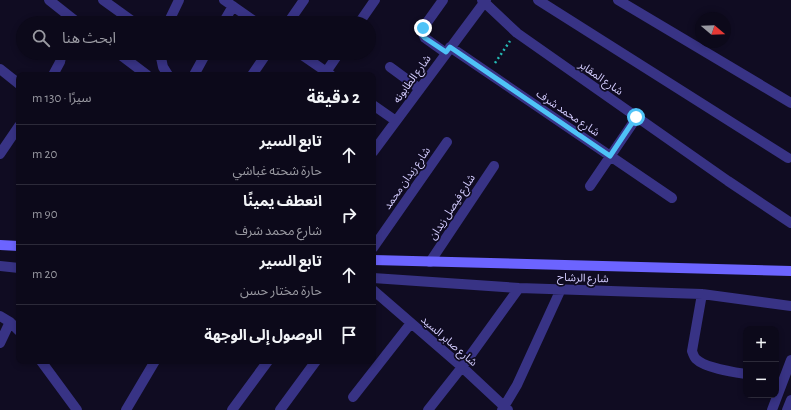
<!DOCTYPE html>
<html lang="ar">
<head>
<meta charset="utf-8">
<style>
	body { margin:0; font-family:"Alegreya Sans","Noto Sans Arabic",sans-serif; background:#151223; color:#f1f3f6; direction:rtl }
	.controls { position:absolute; right:12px; bottom:12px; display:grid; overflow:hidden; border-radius:8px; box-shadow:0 2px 6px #0003 }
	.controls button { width:36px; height:36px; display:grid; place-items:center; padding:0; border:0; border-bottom:1px solid #2c2a39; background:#0c091a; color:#f1f3f6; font:20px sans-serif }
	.compass { position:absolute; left:695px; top:12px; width:36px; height:36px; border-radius:50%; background:#0c091a; box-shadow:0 2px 6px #0003; rotate:109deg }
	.stop { position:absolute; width:12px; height:12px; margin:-9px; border:3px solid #4fc3f7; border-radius:50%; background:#fff }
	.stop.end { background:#4fc3f7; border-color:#fff; box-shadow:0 1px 4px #0008 }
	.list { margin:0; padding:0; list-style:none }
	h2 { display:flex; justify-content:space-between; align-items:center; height:52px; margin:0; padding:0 16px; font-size:17px }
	h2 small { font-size:13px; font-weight:400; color:#9a9aa2 }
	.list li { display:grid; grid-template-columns:26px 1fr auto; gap:12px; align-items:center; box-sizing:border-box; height:60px; padding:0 16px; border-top:1px solid #2c2a39 }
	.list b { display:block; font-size:15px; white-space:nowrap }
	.list p { margin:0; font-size:13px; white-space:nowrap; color:#9a9aa2 }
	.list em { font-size:13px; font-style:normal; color:#9a9aa2 }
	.icon { flex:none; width:22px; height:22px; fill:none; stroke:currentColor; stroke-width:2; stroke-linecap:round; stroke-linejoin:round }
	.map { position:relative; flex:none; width:791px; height:410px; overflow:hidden; direction:ltr }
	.search { position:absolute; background:#0c091a; box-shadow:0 2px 6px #0003; left:16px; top:16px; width:360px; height:44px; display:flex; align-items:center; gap:10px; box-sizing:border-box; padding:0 14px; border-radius:22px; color:#9a9aa2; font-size:15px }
	.panel { position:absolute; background:#0c091a; box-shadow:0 2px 6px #0003; left:16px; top:72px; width:360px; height:292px; border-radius:8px; direction:rtl }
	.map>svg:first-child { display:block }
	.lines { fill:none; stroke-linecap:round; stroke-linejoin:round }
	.path { stroke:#25bcb6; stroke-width:2.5; stroke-dasharray:2 3; stroke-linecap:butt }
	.street { stroke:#383385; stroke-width:10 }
	.secondary { stroke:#6c64ff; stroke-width:10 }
	.route { stroke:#4fc3f7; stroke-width:5 }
	.labels { text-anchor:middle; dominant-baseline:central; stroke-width:3.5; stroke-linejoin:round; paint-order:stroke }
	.street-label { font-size:11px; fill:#d4cdff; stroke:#100c22 }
</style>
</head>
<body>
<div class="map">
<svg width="791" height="410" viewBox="0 0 791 410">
	<rect width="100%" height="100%" fill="#100c22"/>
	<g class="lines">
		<path class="path" d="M495,63L510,41"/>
		<path class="street" d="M49,0L78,23
			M103,0L135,23
			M224,0L257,23
			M443,0L423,28L422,31L425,38L446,53
			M482,0L517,33L728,181L791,223
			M538,0L788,158
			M618,0L791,103
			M168,23L179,0
			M223,23L233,6
			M288,23L304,0
			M359,23L375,0
			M450,47L672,198
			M118,53L147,75
			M160,53L163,67L168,75
			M299,53L331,75
			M390,67L420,89
			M0,69L19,84
			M326,72L339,53
			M53,75L60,62L62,53
			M194,75L206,53
			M252,75L267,53
			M373,105L396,121
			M373,152L486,0
			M0,154L19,126
			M590,186L637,117
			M373,248L447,142
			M430,262L494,166
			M0,266L19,268
			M373,278L519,288L702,294L791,306
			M373,290L462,367L508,410
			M702,294L692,351C693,354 694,357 696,359C705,368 733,372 746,374
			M0,316L10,322L19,331
			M0,343L10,322
			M41,361L77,410
			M353,397L411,323
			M126,410L155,361
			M232,410L268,361
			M280,410L316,361
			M428,410L462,367L519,288
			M502,410L517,385L561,289
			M772,410L791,360
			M787,410L791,400"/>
		<path class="secondary" d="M0,245L19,246
			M373,260L791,271"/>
	</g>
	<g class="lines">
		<path class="route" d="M423,28L422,35L425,38L446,52L450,47L610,156L636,117"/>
	</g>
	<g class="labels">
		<g class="street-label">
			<text transform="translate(601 78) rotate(35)">شارع المقابر</text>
			<text transform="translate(412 79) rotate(-54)">شارع الطابونه</text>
			<text transform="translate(568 113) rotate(34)">شارع محمد شرف</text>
			<text transform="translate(407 178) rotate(-55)">شارع زيدان محمد</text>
			<text transform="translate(452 207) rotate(-57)">شارع فيصل زيدان</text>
			<text transform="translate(583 278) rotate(2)">شارع الرشاح</text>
			<text transform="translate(449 341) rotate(41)">شارع صابر السيد</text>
		</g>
	</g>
</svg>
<div class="controls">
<button>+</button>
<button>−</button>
</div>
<svg class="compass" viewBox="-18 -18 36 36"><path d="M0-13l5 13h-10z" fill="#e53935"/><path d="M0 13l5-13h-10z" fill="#9a9aa2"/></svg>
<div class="stop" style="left:636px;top:117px"></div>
<div class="stop end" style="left:423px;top:28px"></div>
<div class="search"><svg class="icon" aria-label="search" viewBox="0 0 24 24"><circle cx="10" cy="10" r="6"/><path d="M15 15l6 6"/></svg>ابحث هنا</div>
<section class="panel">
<h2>2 دقيقة<small>سيرًا · 130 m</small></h2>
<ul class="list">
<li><svg class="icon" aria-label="ahead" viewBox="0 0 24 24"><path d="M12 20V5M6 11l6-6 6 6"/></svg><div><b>تابع السير</b><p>حارة شحته غباشي</p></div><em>20 m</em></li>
<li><svg class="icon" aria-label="right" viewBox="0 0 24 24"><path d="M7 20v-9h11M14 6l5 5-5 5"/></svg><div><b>انعطف يمينًا</b><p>شارع محمد شرف</p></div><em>90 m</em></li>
<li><svg class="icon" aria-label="ahead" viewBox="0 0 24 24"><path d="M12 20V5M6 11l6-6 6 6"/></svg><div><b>تابع السير</b><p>حارة مختار حسن</p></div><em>20 m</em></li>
<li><svg class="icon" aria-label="arrive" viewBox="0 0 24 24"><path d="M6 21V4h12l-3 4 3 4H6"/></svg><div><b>الوصول إلى الوجهة</b></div></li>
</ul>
</section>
</div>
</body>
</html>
